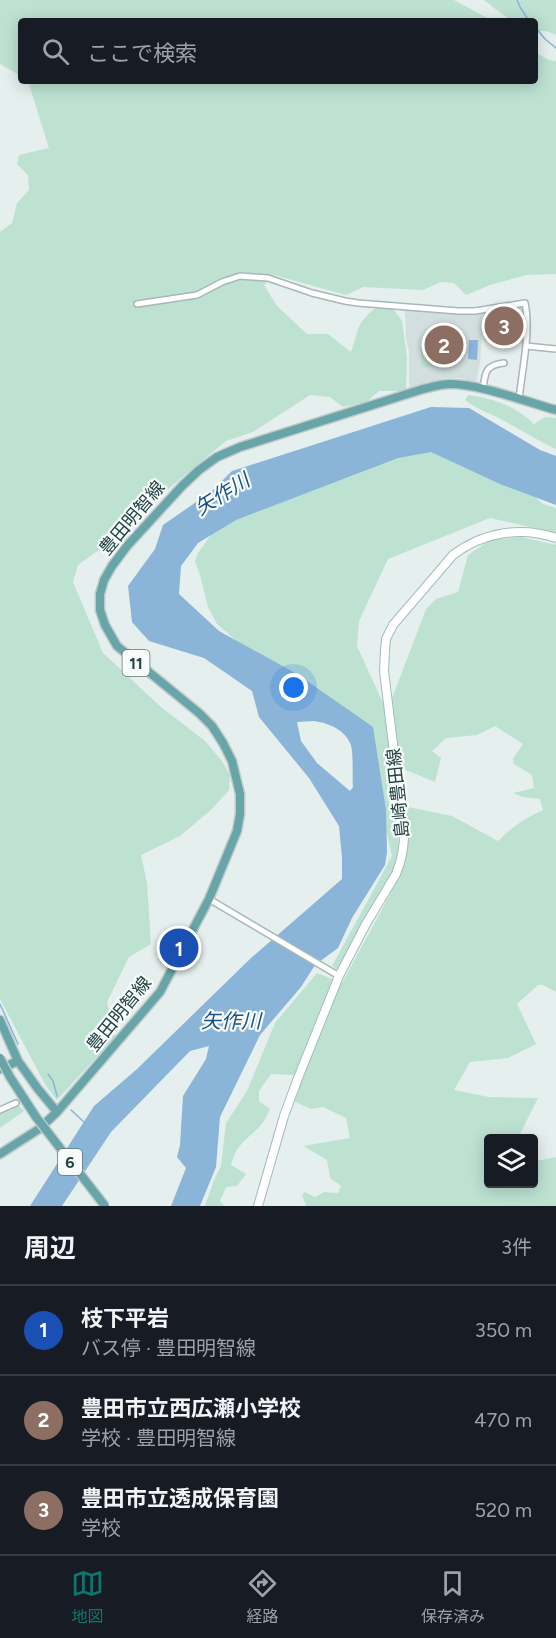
<!DOCTYPE html>
<html lang="ja">
<head>
<meta charset="utf-8">
<style>
	body { margin:0; font-family:Figtree,"Noto Sans JP",sans-serif; background:#242831; color:#f1f3f6 }
	.controls { position:absolute; right:18px; bottom:18px; display:grid; overflow:hidden; border-radius:6px; box-shadow:0 3px 15px #0003 }
	.controls button { width:54px; height:54px; display:grid; place-items:center; padding:0; border:0; border-bottom:2px solid #363941; background:#171b24; color:#f1f3f6; font:30px sans-serif }
	.you { position:absolute; left:294px; top:688px; width:21px; height:21px; margin:-15px; border:4px solid #fff; border-radius:50%; background:#1a73e8; box-shadow:0 0 0 9px #1a73e833 }
	.badge { display:grid; place-items:center; width:39px; height:39px; border-radius:50%; background:#0f766e; color:#fff; font-size:20px; font-weight:700 }
	.pin { position:absolute; translate:-50% -50%; border:3px solid #fff; box-shadow:0 2px 6px #0006 }
	.list { margin:0; padding:0; list-style:none }
	h2 { display:flex; justify-content:space-between; align-items:center; height:78px; margin:0; padding:0 24px; font-size:26px }
	h2 small { font-size:20px; font-weight:400; color:#9ea1a6 }
	.list li { display:grid; grid-template-columns:39px 1fr auto; gap:18px; align-items:center; box-sizing:border-box; height:90px; padding:0 24px; border-top:2px solid #363941 }
	.list b { display:block; font-size:22px; white-space:nowrap }
	.list p { margin:0; font-size:20px; white-space:nowrap; color:#9ea1a6 }
	.list em { font-size:20px; font-style:normal; color:#9ea1a6 }
	.icon { flex:none; width:33px; height:33px; fill:none; stroke:currentColor; stroke-width:2; stroke-linecap:round; stroke-linejoin:round }
	.map { position:relative; flex:none; width:556px; height:1206px; overflow:hidden }
	.search { position:absolute; background:#171b24; box-shadow:0 3px 15px #0003; left:18px; right:18px; top:18px; height:66px; display:flex; align-items:center; gap:15px; box-sizing:border-box; padding:0 21px; border-radius:6px; color:#9ea1a6; font-size:22px }
	.sheet { height:348px; background:#171b24 }
	nav { display:flex; justify-content:space-around; align-items:center; box-sizing:border-box; height:84px; border-top:2px solid #363941; background:#171b24; font-size:16px; color:#9ea1a6 }
	nav a { display:grid; justify-items:center; gap:3px }
	nav .on { color:#0f766e }
	.map>svg:first-child { display:block }
	.built { fill:#d3dfdf }
	.green { fill:#bde2d2 }
	.water { fill:#8ab4d8; fill-rule:evenodd }
	.lines { fill:none; stroke-linecap:round; stroke-linejoin:round }
	.stream { stroke:#8ab4d8; stroke-width:1.5 }
	.street-casing { stroke:#a7b8b7; stroke-width:8 }
	.secondary-casing { stroke:#a3bcbb; stroke-width:10 }
	.primary-casing { stroke:#c1caca; stroke-width:11 }
	.street { stroke:#fff; stroke-width:5 }
	.secondary { stroke:#fff; stroke-width:8 }
	.primary { stroke:#67a5a8; stroke-width:8 }
	.primary-bridge-casing { stroke:#c1caca; stroke-width:11; stroke-linecap:butt }
	.primary-bridge { stroke:#67a5a8; stroke-width:8 }
	.labels { text-anchor:middle; dominant-baseline:central; stroke-width:4.5; stroke-linejoin:round; paint-order:stroke }
	.shield { fill:#f7fbfa; stroke:#627a7a; stroke-width:1.5 }
	.shield-label { font-size:16px; font-weight:bold; fill:#224243 }
	.street-label { font-size:18px; fill:#224243; stroke:#f7fbfa }
	.water-label { font-size:20px; font-style:italic; fill:#175185; stroke:#f7fbfa }
</style>
</head>
<body>
<div class="map">
<svg width="556" height="1206" viewBox="0 0 556 1206">
	<rect width="100%" height="100%" fill="#e5efee"/>
	<path class="built" d="M523,304L526,311L524,344L501,340H483L482,334L480,363L476,382L459,378H445L409,389V352L406,338L405,310L483,312Z"/>
	<path class="green" d="M0,0H454L493,21H21V76L0,64Z
		M484,0H556V35L546,31H535V21H511Z
		M535,52L549,60L556,61V274L526,275L490,285L466,295L454,283L441,282L423,290L363,287L346,295L274,275L264,285L277,306L307,334H328L351,352C359,329 356,323 377,307L394,310L402,321L407,357L406,391H379L366,402L343,407L330,397L310,395L253,432L226,441L174,484L111,541L78,565L73,582L103,653L161,707L205,741L222,761L230,775L229,790L212,809L180,836L141,855L147,883L151,944L129,957L107,1002L115,1037L57,1100L46,1086L0,999V232L12,223L17,203L29,190L28,175L17,164L19,155L49,148L28,81H535Z
		M488,323H518L517,332L487,333Z
		M437,330L445,331L457,336C462,349 462,356 451,366L421,367V347L424,340L437,339Z
		M468,395C492,398 518,407 534,424L545,417L556,418V449C538,441 523,431 506,422C493,414 477,410 465,400Z
		M440,446L524,487L543,504L556,508V533L490,518L388,559L359,621L357,646L384,705L389,727L400,858L339,971L332,966L392,856L380,803L373,734L248,651L217,624L208,607L200,575L195,561L198,553L216,528L377,462Z
		M521,537L556,545V992L543,985H538L517,1004L536,1044L508,1058L470,1062L454,1090L489,1097L538,1098L518,1138H488V1184H534V1159L536,1161L556,1157V1206H306L302,1195L305,1192L315,1197L324,1192L338,1193L341,1186L330,1178L327,1160L303,1146L350,1138L346,1118L323,1107L311,1109L295,1102L299,1082L293,1075L271,1074L259,1091V1101L270,1109C267,1115 264,1122 260,1126C246,1141 237,1143 231,1165L246,1174L237,1186L226,1187L220,1201L224,1206H205L214,1180L221,1166L226,1123L247,1091L275,1023L317,973L342,983L393,889L405,864L408,807L452,816L498,841C513,826 524,819 543,810L540,799L523,797L513,793L534,788L532,775L514,764L513,759L523,744L495,726L477,735L446,738L432,751L441,758L435,782L401,768L394,731L391,701L426,609L436,599L458,592L468,555L490,540Z
		M18,1105L24,1111L0,1128V1113L12,1110Z"/>
	<path class="water" d="M469,340H478L477,360L468,359Z
		M431,407L469,408L540,450L556,456V505L500,484L431,452L398,458L236,520L198,543L181,566L179,594L219,631L297,674L373,727L386,810L387,852L385,865L352,918L338,948L315,965L301,987L260,1035L220,1117L216,1167L200,1206H171L186,1168L177,1157L180,1145L183,1096L206,1059L209,1046L190,1051L111,1132L62,1206H30L94,1106L136,1070L251,958L342,879V858L339,826L309,778L259,717L252,691L204,658L149,641L132,622L128,586L155,549L163,525L212,491L232,471ZM314,721C328,723 344,729 350,743C354,750 352,778 353,787L350,791L317,763L301,741L297,722Z"/>
	<g class="lines">
		<path class="stream" d="M517,0L520,7L529,21
			M535,27L545,39L556,48
			M0,1004L18,1044
			M48,1074L53,1081L57,1096
			M71,1110L84,1122"/>
		<g class="street-casing">
			<path id="street" d="M137,304L197,295L222,282L240,276L268,278L312,293L345,301L358,303L458,311H475L525,303C531,330 522,371 519,399
				M526,346L556,349
				M483,389C485,373 485,365 504,363
				M209,899L339,976
				M0,1110L16,1103"/>
		</g>
		<g class="secondary-casing">
			<path id="secondary" d="M258,1206L284,1116L298,1078L339,976L366,924L396,874C406,850 406,825 400,801L384,671L385,650L386,639L393,625L453,555C483,532 521,526 556,538"/>
		</g>
		<g class="primary-casing">
			<path id="primary" d="M0,1020L18,1061L38,1089L57,1112
				M0,1069L18,1061
				M10,1077L36,1117
				M0,1154L39,1129L57,1112L160,992L209,899L237,831L240,814V794L232,761L223,743L212,726L199,713L117,646L105,625L100,610V594L104,580L112,566L127,546L182,486L199,470L217,457L240,447L423,389C432,387 441,384 450,384C480,384 527,402 556,410"/>
		</g>
		<use href="#street" class="street"/>
		<use href="#secondary" class="secondary"/>
		<use href="#primary" class="primary"/>
		<g class="primary-bridge-casing">
			<path id="primary-bridge" d="M0,1058L10,1077
				M36,1117L105,1206"/>
		</g>
		<use href="#primary-bridge" class="primary-bridge"/>
	</g>
	<g class="labels">
		<g class="shield">
			<rect x="122.5" y="650" width="27" height="26" rx="4.5"/>
			<rect x="58" y="1149" width="24" height="26" rx="4.5"/>
		</g>
		<g class="shield-label">
			<text x="136" y="663">11</text>
			<text x="70" y="1162">6</text>
		</g>
		<g class="street-label">
			<text transform="translate(132 518) rotate(-50)">豊田明智線</text>
			<text transform="translate(398 793) rotate(-96)">島崎豊田線</text>
			<text transform="translate(119 1014) rotate(-51)">豊田明智線</text>
		</g>
		<g class="water-label">
			<text transform="translate(222 494) rotate(-32)">矢作川</text>
			<text x="231" y="1021">矢作川</text>
		</g>
	</g>
</svg>
<div class="controls">
<button><svg class="icon" aria-label="layers" viewBox="0 0 24 24"><path d="M12 4l9 5-9 5-9-5zM3 14l9 5 9-5"/></svg></button>
</div>
<div class="you"></div>
<div class="pin badge" style="left:179px;top:948px;background:#1a4fb4">1</div>
<div class="pin badge" style="left:444px;top:345px;background:#8d6e63">2</div>
<div class="pin badge" style="left:504px;top:326px;background:#8d6e63">3</div>
<div class="search"><svg class="icon" aria-label="search" viewBox="0 0 24 24"><circle cx="10" cy="10" r="6"/><path d="M15 15l6 6"/></svg>ここで検索</div>
</div>
<section class="sheet">
<h2>周辺<small>3件</small></h2>
<ul class="list">
<li><span class="badge" style="background:#1a4fb4">1</span><div><b>枝下平岩</b><p>バス停 · 豊田明智線</p></div><em>350 m</em></li>
<li><span class="badge" style="background:#8d6e63">2</span><div><b>豊田市立西広瀬小学校</b><p>学校 · 豊田明智線</p></div><em>470 m</em></li>
<li><span class="badge" style="background:#8d6e63">3</span><div><b>豊田市立透成保育園</b><p>学校</p></div><em>520 m</em></li>
</ul>
</section>
<nav>
<a class="on"><svg class="icon" aria-label="map" viewBox="0 0 24 24"><path d="M3 6l6-2 6 2 6-2v14l-6 2-6-2-6 2zM9 4v14M15 6v14"/></svg>地図</a>
<a><svg class="icon" aria-label="directions" viewBox="0 0 24 24"><path d="M12 3l9 9-9 9-9-9zM9 14v-3h6M13 9l2 2-2 2"/></svg>経路</a>
<a><svg class="icon" aria-label="saved" viewBox="0 0 24 24"><path d="M7 4h10v16l-5-4-5 4z"/></svg>保存済み</a>
</nav>
</body>
</html>
